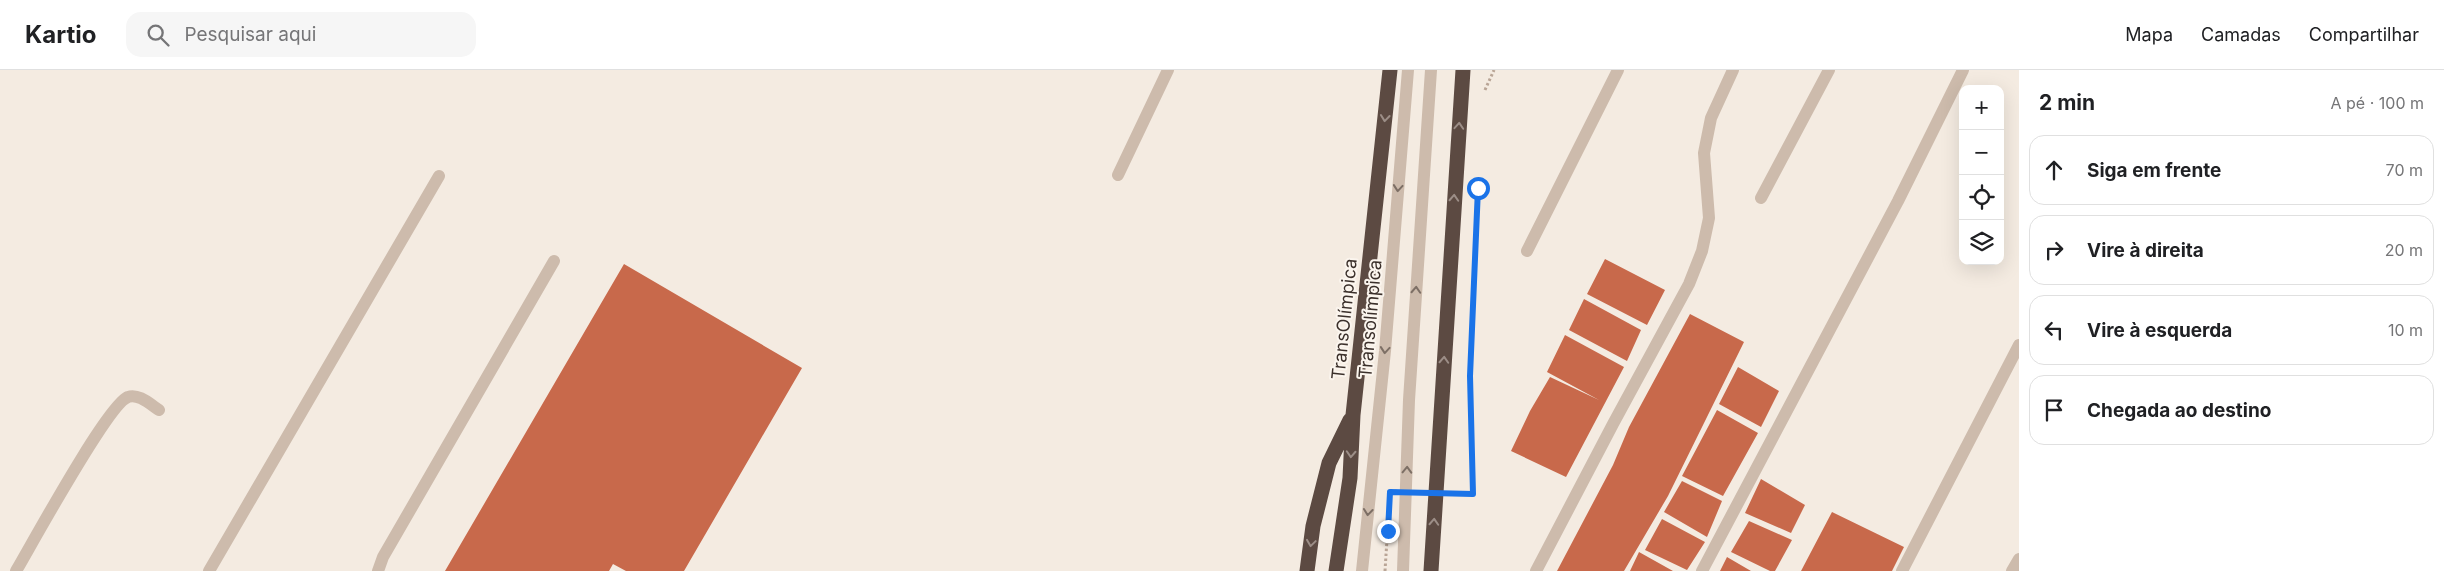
<!DOCTYPE html>
<html lang="pt">
<head>
<meta charset="utf-8">
<style>
	body { margin:0; font-family:Inter,sans-serif; background:#f6f6f6; color:#202124 }
	.controls { position:absolute; right:15px; top:15px; display:grid; overflow:hidden; border-radius:10px; box-shadow:0 5px 20px #0002 }
	.controls button { width:45px; height:45px; display:grid; place-items:center; padding:0; border:0; border-bottom:1px solid #e0e0e0; background:#fff; color:#202124; font:25px sans-serif }
	.stop { position:absolute; width:15px; height:15px; margin:-11px; border:4px solid #1a73e8; border-radius:50%; background:#fff }
	.stop.end { background:#1a73e8; border-color:#fff; box-shadow:0 1px 5px #0008 }
	.list { margin:0; padding:0; list-style:none }
	h2 { display:flex; justify-content:space-between; align-items:center; height:65px; margin:0; padding:0 20px; font-size:21px }
	h2 small { font-size:16px; font-weight:400; color:#757577 }
	.list li { display:grid; grid-template-columns:32px 1fr auto; gap:15px; align-items:center; box-sizing:border-box; height:70px; margin:0 10px 10px; padding:0 10px; border:1px solid #e0e0e0; border-radius:15px }
	.list b { display:block; font-size:19px; white-space:nowrap }
	.list em { font-size:16px; font-style:normal; color:#757577 }
	.icon { flex:none; width:28px; height:28px; fill:none; stroke:currentColor; stroke-width:2; stroke-linecap:round; stroke-linejoin:round }
	.map { position:relative; flex:none; width:2019px; height:501px; overflow:hidden }
	header { display:flex; align-items:center; gap:30px; box-sizing:border-box; height:70px; padding:0 25px; background:#fff; border-bottom:1px solid #e0e0e0 }
	header strong { font-size:24px }
	nav { display:flex; gap:28px; margin-inline-start:auto; font-size:18px }
	.search { width:350px; height:45px; background:#f6f6f6; display:flex; align-items:center; gap:12px; box-sizing:border-box; padding:0 18px; border-radius:15px; color:#757577; font-size:19px }
	main { display:flex }
	aside { flex:1; background:#fff }
	.map>svg:first-child { display:block }
	.building { fill:#c8694b }
	.lines { fill:none; stroke-linecap:round; stroke-linejoin:round }
	.path { stroke:#b9a596; stroke-width:3; stroke-dasharray:2.5 2.5; stroke-linecap:butt }
	.service { stroke:#cdbbac; stroke-width:12 }
	.minor { stroke:#cdbbac; stroke-width:12 }
	.motorway { stroke:#5c4a42; stroke-width:15 }
	.path-bridge { stroke:#b9a596; stroke-width:3; stroke-dasharray:2.5 2.5; stroke-linecap:butt }
	.oneway { stroke:#9c8e87 }
	.oneway2 { stroke:#7d6f65 }
	.route { stroke:#1a73e8; stroke-width:6 }
	.labels { text-anchor:middle; dominant-baseline:central; stroke-width:4; stroke-linejoin:round; paint-order:stroke }
	.street-label { font-size:18px; fill:#3b302b; stroke:#fbf5ee }
</style>
</head>
<body>
<header>
<strong>Kartio</strong>
<div class="search"><svg class="icon" aria-label="search" viewBox="0 0 24 24"><circle cx="10" cy="10" r="6"/><path d="M15 15l6 6"/></svg>Pesquisar aqui</div>
<nav><a>Mapa</a><a>Camadas</a><a>Compartilhar</a></nav>
</header>
<main>
<div class="map">
<svg width="2019" height="501" viewBox="0 0 2019 501">
	<rect width="100%" height="100%" fill="#f4ebe1"/>
	<path class="building" d="M1605,189L1665,220L1647,255L1587,224Z
		M624,194L802,298L684,501H626L613,494L609,501H445Z
		M1584,229L1641,260L1627,291L1569,260Z
		M1690,244L1744,272L1668,426L1624,501H1557L1613,395L1629,357Z
		M1565,265L1624,297L1566,407L1511,381L1530,341L1550,307L1599,330L1547,302Z
		M1738,297L1779,321L1761,357L1719,334Z
		M1717,340L1758,363L1723,426L1682,406Z
		M1761,409L1805,435L1791,463L1745,443Z
		M1682,411L1722,431L1707,467L1664,442Z
		M1832,442L1904,477L1892,501H1801Z
		M1662,449L1705,472L1687,500L1645,480Z
		M1749,451L1792,470L1775,501H1770L1731,482Z
		M1639,482L1673,501H1630Z
		M1727,487L1751,501H1720Z"/>
	<g class="lines">
		<path class="path" d="M1485,20L1494,0
			M1473,424L1470,306L1475,203"/>
		<path class="service" d="M1118,105L1168,0
			M1362,501L1385,281L1408,0
			M1403,501L1409,330L1431,0
			M1902,501L2019,275"/>
		<path class="minor" d="M1761,128L1829,0
			M1527,181L1618,0
			M16,501C32,474 108,334 128,327C138,323 150,334 159,340
			M209,501L439,106
			M378,501L383,487L554,191
			M1536,501L1613,354L1689,214L1702,181L1709,148L1704,83L1711,48L1733,0
			M1702,501L1898,131L1963,0
			M2012,501L2019,489"/>
		<path class="motorway" d="M1307,501L1313,456L1329,393L1350,350
			M1336,501L1350,408L1353,345L1390,0
			M1431,501L1463,0"/>
		<path class="path-bridge" d="M1385,501L1390,421L1473,424"/>
	</g>
	<defs><path id="oneway-chevron" d="M-2-3.5L2.5 0L-2 3.5" fill="none" stroke-width="1.6" stroke-linecap="round" stroke-linejoin="round" transform="scale(1.25)"/></defs>
	<g class="oneway">
		<use href="#oneway-chevron" transform="translate(1385 48) rotate(96)"/>
		<use href="#oneway-chevron" transform="translate(1459 56) rotate(-86)"/>
		<use href="#oneway-chevron" transform="translate(1454 128) rotate(-87)"/>
		<use href="#oneway-chevron" transform="translate(1444 290) rotate(-87)"/>
		<use href="#oneway-chevron" transform="translate(1351 384) rotate(93)"/>
		<use href="#oneway-chevron" transform="translate(1434 452) rotate(-87)"/>
		<use href="#oneway-chevron" transform="translate(1311 473) rotate(98)"/>
	</g>
	<g class="oneway2">
		<use href="#oneway-chevron" transform="translate(1398 118) rotate(95)"/>
		<use href="#oneway-chevron" transform="translate(1416 220) rotate(-87)"/>
		<use href="#oneway-chevron" transform="translate(1385 280) rotate(95)"/>
		<use href="#oneway-chevron" transform="translate(1407 400) rotate(-88)"/>
		<use href="#oneway-chevron" transform="translate(1368 442) rotate(96)"/>
	</g>
	<g class="lines">
		<path class="route" d="M1388,461L1390,422L1473,424L1470,306L1478,118"/>
	</g>
	<g class="labels">
		<g class="street-label">
			<text transform="translate(1344 249) rotate(-84)">TransOlímpica</text>
			<text transform="translate(1370 249) rotate(-85)">Transolímpica</text>
		</g>
	</g>
</svg>
<div class="controls">
<button>+</button>
<button>−</button>
<button><svg class="icon" aria-label="locate" viewBox="0 0 24 24"><circle cx="12" cy="12" r="6"/><path d="M12 2v4M12 18v4M2 12h4M18 12h4"/></svg></button>
<button><svg class="icon" aria-label="layers" viewBox="0 0 24 24"><path d="M12 4l9 5-9 5-9-5zM3 14l9 5 9-5"/></svg></button>
</div>
<div class="stop" style="left:1478px;top:118px"></div>
<div class="stop end" style="left:1388px;top:461px"></div>
</div>
<aside>
<h2>2 min<small>A pé · 100 m</small></h2>
<ul class="list">
<li><svg class="icon" aria-label="ahead" viewBox="0 0 24 24"><path d="M12 20V5M6 11l6-6 6 6"/></svg><div><b>Siga em frente</b></div><em>70 m</em></li>
<li><svg class="icon" aria-label="right" viewBox="0 0 24 24"><path d="M7 20v-9h11M14 6l5 5-5 5"/></svg><div><b>Vire à direita</b></div><em>20 m</em></li>
<li><svg class="icon" aria-label="left" viewBox="0 0 24 24"><path d="M17 20v-9H6M10 6l-5 5 5 5"/></svg><div><b>Vire à esquerda</b></div><em>10 m</em></li>
<li><svg class="icon" aria-label="arrive" viewBox="0 0 24 24"><path d="M6 21V4h12l-3 4 3 4H6"/></svg><div><b>Chegada ao destino</b></div></li>
</ul>
</aside>
</main>
</body>
</html>
